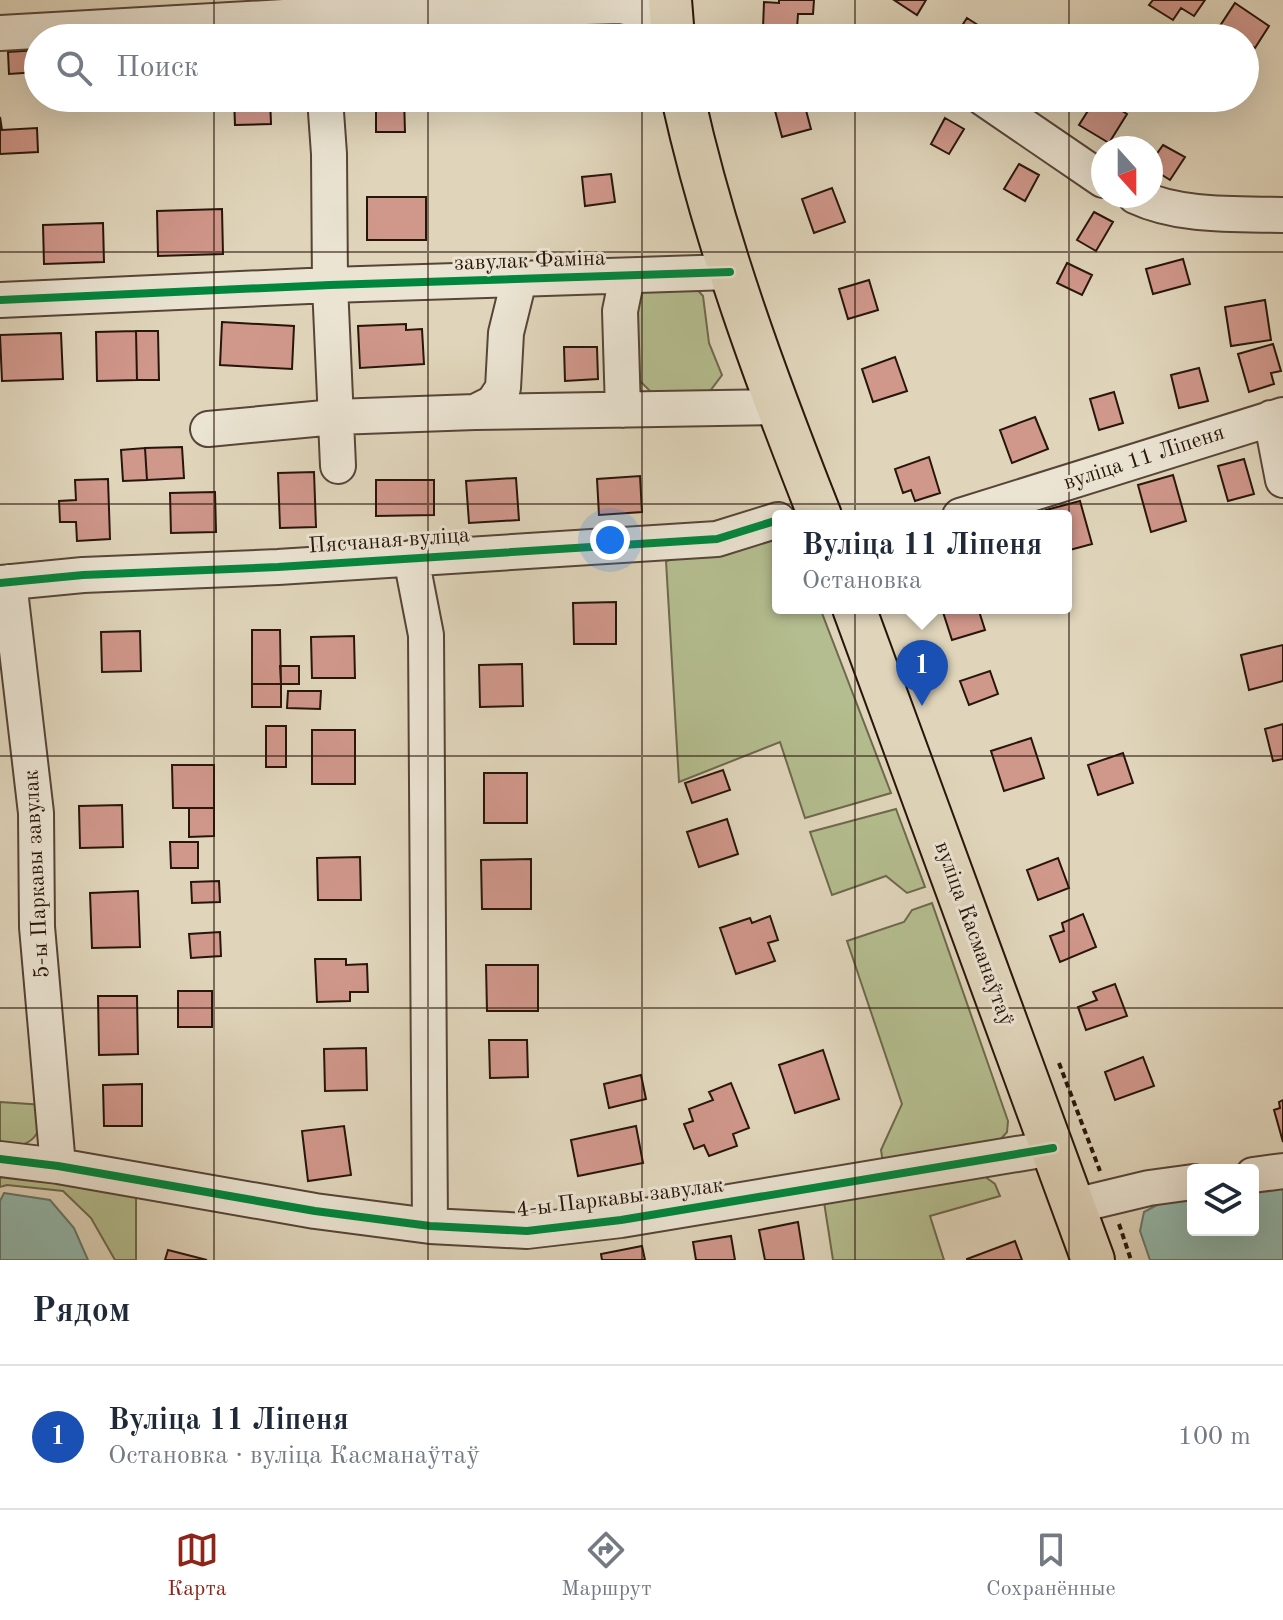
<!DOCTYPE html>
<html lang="ru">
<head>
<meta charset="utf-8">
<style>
	body { margin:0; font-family:"Old Standard TT",serif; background:#f2f2f3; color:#1f2937 }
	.controls { position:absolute; right:24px; bottom:24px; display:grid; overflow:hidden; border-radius:8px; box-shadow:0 8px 32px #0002 }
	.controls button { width:72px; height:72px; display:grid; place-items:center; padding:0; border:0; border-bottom:2px solid #e0e1e3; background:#fff; color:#1f2937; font:40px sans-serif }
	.compass { position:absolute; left:1091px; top:136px; width:72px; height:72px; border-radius:50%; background:#fff; box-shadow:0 8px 32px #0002; rotate:159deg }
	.you { position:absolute; left:610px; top:540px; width:28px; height:28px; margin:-20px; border:6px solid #fff; border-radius:50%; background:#1a73e8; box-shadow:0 0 0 12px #1a73e833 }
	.badge { display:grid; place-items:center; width:52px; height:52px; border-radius:50%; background:#8f2418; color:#fff; font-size:26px; font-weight:700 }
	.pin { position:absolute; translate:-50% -66px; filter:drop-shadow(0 2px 4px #0008) }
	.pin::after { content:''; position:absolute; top:42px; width:28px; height:24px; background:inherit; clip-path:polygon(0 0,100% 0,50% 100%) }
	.popup { position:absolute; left:772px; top:510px; width:300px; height:104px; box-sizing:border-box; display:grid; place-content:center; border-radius:8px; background:#fff; filter:drop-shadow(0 2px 6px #0005); font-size:26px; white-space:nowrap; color:#747a83 }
	.popup b { font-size:30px; color:#1f2937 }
	.popup::after { content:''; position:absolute; left:50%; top:100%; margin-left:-16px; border:16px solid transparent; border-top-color:#fff }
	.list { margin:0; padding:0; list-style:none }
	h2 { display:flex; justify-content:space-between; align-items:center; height:104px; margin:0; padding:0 32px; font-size:34px }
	h2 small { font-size:26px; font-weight:400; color:#747a83 }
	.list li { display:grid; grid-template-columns:52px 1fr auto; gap:24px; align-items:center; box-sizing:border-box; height:144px; padding:0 32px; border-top:2px solid #e0e1e3 }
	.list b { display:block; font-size:30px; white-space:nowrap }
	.list p { margin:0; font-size:26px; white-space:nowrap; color:#747a83 }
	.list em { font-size:26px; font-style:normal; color:#747a83 }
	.icon { flex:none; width:44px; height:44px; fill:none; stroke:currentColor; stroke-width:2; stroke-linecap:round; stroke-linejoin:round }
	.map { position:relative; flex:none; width:1283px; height:1260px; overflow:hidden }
	.search { position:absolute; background:#fff; box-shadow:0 8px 32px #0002; left:24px; right:24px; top:24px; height:88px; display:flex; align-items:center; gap:20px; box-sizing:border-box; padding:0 28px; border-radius:44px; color:#747a83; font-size:30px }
	.sheet { height:248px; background:#fff }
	nav { display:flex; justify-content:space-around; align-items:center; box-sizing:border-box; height:112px; border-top:2px solid #e0e1e3; background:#fff; font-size:22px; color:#747a83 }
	nav a { display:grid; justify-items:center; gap:4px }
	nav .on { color:#8f2418 }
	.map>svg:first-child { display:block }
	.green { fill:#b4bd8f; stroke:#6e694d; stroke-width:2 }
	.water { fill:#94b9ad; stroke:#69776c; stroke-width:2 }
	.building { fill:#d0978b; stroke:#28150b; stroke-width:2 }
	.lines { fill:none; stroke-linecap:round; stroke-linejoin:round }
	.minor-casing { stroke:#564537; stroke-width:38 }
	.major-casing { stroke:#28150b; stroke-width:46 }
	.path { stroke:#28150b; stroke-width:4; stroke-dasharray:6 4; stroke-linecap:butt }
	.minor { stroke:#ebe4d3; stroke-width:34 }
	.major { stroke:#e0d5bb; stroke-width:42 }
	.cycleway-casing { stroke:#ebe4d3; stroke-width:13 }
	.cycleway { stroke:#00873e; stroke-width:8 }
	.grid { fill:none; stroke:#28150b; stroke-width:2; stroke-opacity:0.55 }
	.labels { text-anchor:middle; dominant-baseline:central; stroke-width:6; stroke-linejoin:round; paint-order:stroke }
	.street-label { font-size:22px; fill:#28150b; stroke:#ebe4d3 }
</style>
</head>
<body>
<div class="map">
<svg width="1283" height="1260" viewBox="0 0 1283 1260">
	<rect width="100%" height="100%" fill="#e0d5bb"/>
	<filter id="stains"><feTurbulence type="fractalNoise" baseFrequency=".0025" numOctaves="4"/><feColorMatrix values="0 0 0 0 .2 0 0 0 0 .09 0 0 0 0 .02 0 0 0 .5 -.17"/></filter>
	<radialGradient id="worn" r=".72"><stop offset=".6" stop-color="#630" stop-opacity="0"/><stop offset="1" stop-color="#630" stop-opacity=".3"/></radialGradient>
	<path class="green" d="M693,285L703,296L709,343L722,375L710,391L655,396L631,372L628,310L648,286Z
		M778,537V608H820L891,793L805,818L780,742L679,782L666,561Z
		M896,809L925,887L907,893L886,876L832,895L810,832Z
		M932,903L1008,1121L1007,1132L1000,1140L883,1163L881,1150L902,1104L847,941L904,922L912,910Z
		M0,1102L44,1105C41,1137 33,1147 0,1148Z
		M0,1169L136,1189V1260H115L91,1218L63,1191L7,1185L0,1187Z
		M984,1176L995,1184L1000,1196L930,1216L944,1260H833L824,1202Z"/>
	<path class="water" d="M1283,1184V1260H1150L1140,1231L1144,1212L1168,1199L1193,1196V1230H1253V1188Z
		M4,1193L50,1200L74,1228L88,1260H0V1201Z"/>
	<path class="building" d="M779,0H814L813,14H798L797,29L763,28L764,2L779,3Z
		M894,0H926L917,15Z
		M1153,0H1205L1194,16L1181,8L1173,20L1149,5Z
		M1235,3L1269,26L1255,48L1245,42V38H1219L1214,35Z
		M967,18L998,38H954Z
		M38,50V72L9,74L8,52Z
		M62,98H93V109H62Z
		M234,98H270L271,124L235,125Z
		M367,98H404L405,132H376V110H368Z
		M441,98H492L493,102L441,104Z
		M543,98H596V107L544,110Z
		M1096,98H1101L1127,114L1109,143L1079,125Z
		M803,99L811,129L782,137L774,107Z
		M0,117L2,130L37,128L38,152L0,154Z
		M945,118L964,129L949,154L931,144Z
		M1163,145L1185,157L1170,180L1151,168V162Z
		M1019,164L1039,175L1025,201L1004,189Z
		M611,174L615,202L585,206L582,177Z
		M832,188L845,222L814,233L802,199Z
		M367,197H426V240H367Z
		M222,209L223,254L158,256L157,211Z
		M1094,212L1113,222L1096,251L1077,240Z
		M103,223L104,262L44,264L43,225Z
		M1183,259L1190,284L1153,294L1146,269Z
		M1067,263L1092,275L1082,295L1057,283Z
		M869,280L878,310L848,319L839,289Z
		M1265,300L1271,340L1231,346L1225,307Z
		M222,322L294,326L292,369L220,365Z
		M406,324V330L422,329L424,364L360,368L358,326Z
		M136,331L137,380L97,381L96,332Z
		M136,331H158L159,380H137Z
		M61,333L63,379L2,381L0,335Z
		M1273,344L1281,371L1271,373L1274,384L1249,392L1238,354Z
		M564,347H597L598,379L565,381Z
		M895,357L907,391L873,402L862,369Z
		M1199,368L1208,401L1179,408L1171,375Z
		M1114,392L1123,423L1099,430L1090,399Z
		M1035,417L1048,449L1012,463L1000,430Z
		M182,447L184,478L147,480L145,448Z
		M145,448L147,480L123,481L121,450Z
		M929,457L940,493L915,501L911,490L903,493L895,469Z
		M1244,459L1254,494L1228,501L1218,466Z
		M314,472L316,527L280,528L278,473Z
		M1173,475L1186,521L1151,532L1138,485Z
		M640,476L642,512L599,515L597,479Z
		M516,478L519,520L469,523L466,481Z
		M108,479L110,539L77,541L76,522H60L59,501L76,500L75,480Z
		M376,480H434V515L376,516Z
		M215,492L216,532L171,533L170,493Z
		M1080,501L1092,544L1066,551V516H1048L1046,510Z
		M616,602V644H574L573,603Z
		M947,608H978L985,630L952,640L942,609Z
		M252,630H280L281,684H252Z
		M140,631L141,671L102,672L101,632Z
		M354,636L355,678H312L311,637Z
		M1283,645V681L1249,690L1241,655Z
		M522,664L523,706L480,707L479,665Z
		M280,666H299V684H281Z
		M990,671L998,694L969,705L960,681Z
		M252,684H281V707H252Z
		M288,691H321L320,709L287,708Z
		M1283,724V759L1273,761L1265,729Z
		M266,726H286V767H266Z
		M312,730H355V784H312Z
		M1031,738L1044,778L1004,791L991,751Z
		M1123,753L1133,783L1098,795L1088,765Z
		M172,765H214V808H173Z
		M723,770L730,790L692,803L685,783Z
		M484,773H527V823H484Z
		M122,805L123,847L80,848L79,806Z
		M189,808H214V836L189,837Z
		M727,819L738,854L699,867L687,832Z
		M170,842H198V868H171Z
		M360,857L361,900H318L317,858Z
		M1058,858L1069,888L1038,900L1027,870Z
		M531,859V909H482L481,860Z
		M219,881L220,902L192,903L191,882Z
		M138,891L140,947L92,948L90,893Z
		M1083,914L1096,947L1060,962L1050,936L1064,931L1062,923Z
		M770,916L778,940L768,943L775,961L736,974L720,928L750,918L752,923Z
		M220,932L221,956L191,958L189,934Z
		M315,959H346V965L367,964L368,992H350V1001L317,1002Z
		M486,965H538V1011H487Z
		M1115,984L1127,1016L1086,1030L1078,1007L1097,1000L1093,992Z
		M178,991H212V1027H178Z
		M98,996H137L138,1054L99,1055Z
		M489,1040H527L528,1077L490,1078Z
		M366,1048L367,1090L325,1091L324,1049Z
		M823,1050L839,1099L795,1113L779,1065Z
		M1143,1057L1154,1086L1115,1100L1105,1072Z
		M641,1075L646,1099L609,1108L604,1084Z
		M731,1083L749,1128L733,1134L737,1146L709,1156L704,1145L694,1149L684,1124L693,1121L689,1109L713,1100L709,1092Z
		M142,1084V1126H104L103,1085Z
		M1283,1100V1142L1274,1110L1280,1108L1279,1102Z
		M344,1126L351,1175L308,1181L302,1131Z
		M636,1126L643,1163L578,1176L571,1140Z
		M798,1222L804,1260H765L759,1230Z
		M731,1236L735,1260H696L693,1242Z
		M1015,1241L1022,1260H967V1259Z
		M642,1246L645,1260H602L601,1254Z
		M168,1250L207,1260H165Z"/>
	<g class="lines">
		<g class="minor-casing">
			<path id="minor" d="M0,33L319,15L620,6L670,15
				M325,98L329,154L330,285L338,466
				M983,98L1103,180
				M1135,196C1180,217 1234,214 1283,215
				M0,300L330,285L730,272
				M623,410L620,311L627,277
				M475,412L493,403L503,388L506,333L519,280
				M1271,418L1283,480
				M208,429L335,417L475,412L777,407
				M960,516L1283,415
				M411,558L426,635L430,1226
				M9,582L36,813L37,927L58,1166
				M0,583L83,575L278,567L717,539L778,520
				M0,1159L58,1166L315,1211L430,1226L527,1231L621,1220L1053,1148
				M1253,1175L1283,1171
				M1074,1206L1149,1188L1193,1182"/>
		</g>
		<g class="major-casing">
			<path id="major" d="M670,0L673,38
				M683,98C715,242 766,379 820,516
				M854,608L1093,1260"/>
		</g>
		<path class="path" d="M1059,1063L1100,1171
			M1119,1224L1131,1260"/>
		<use href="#minor" class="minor"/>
		<use href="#major" class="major"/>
		<g class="cycleway-casing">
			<path id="cycleway" d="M0,300L330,285L730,272
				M0,583L83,575L278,567L717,539L778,520
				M0,1159L58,1166L315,1211L430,1226L527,1231L621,1220L1053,1148"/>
		</g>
		<use href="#cycleway" class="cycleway"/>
	</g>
	<path class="grid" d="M214,0V38M428,0V38M642,0V38M855,0V38M1069,0V38M214,98V1260M428,98V1260M642,98V1260M855,98V1260M1069,98V1260M0,252H1283M0,504H1283M0,756H1283M0,1008H1283"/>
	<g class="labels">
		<g class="street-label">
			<text transform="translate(530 261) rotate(-2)">завулак Фаміна</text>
			<text transform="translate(1144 458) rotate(-18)">вуліца 11 Ліпеня</text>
			<text transform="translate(389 541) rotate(-4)">Пясчаная вуліца</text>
			<text transform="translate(37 874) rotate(-93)">5-ы Паркавы завулак</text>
			<text transform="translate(974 934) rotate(70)">вуліца Касманаўтаў</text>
			<text transform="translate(620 1198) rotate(-7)">4-ы Паркавы завулак</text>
		</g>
	</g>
	<rect width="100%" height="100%" filter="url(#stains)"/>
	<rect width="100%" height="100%" fill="url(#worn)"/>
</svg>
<div class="controls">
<button><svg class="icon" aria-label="layers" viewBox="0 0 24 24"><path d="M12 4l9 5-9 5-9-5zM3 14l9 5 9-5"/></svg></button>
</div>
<svg class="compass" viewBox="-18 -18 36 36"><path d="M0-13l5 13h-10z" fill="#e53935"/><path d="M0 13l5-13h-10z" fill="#747a83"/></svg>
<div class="you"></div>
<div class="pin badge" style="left:922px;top:706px;background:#1a4fb4">1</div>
<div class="popup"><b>Вуліца 11 Ліпеня</b>Остановка</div>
<div class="search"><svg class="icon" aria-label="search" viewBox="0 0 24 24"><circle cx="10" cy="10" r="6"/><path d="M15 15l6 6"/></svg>Поиск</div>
</div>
<section class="sheet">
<h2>Рядом<small></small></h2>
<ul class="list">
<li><span class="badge" style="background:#1a4fb4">1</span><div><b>Вуліца 11 Ліпеня</b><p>Остановка · вуліца Касманаўтаў</p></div><em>100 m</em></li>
</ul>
</section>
<nav>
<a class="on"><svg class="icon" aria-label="map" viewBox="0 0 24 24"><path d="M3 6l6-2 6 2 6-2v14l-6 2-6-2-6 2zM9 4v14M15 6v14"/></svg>Карта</a>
<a><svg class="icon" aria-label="directions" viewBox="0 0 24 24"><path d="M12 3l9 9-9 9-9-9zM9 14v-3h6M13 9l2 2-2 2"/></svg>Маршрут</a>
<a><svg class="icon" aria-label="saved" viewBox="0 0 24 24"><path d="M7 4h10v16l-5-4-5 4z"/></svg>Сохранённые</a>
</nav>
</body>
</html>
